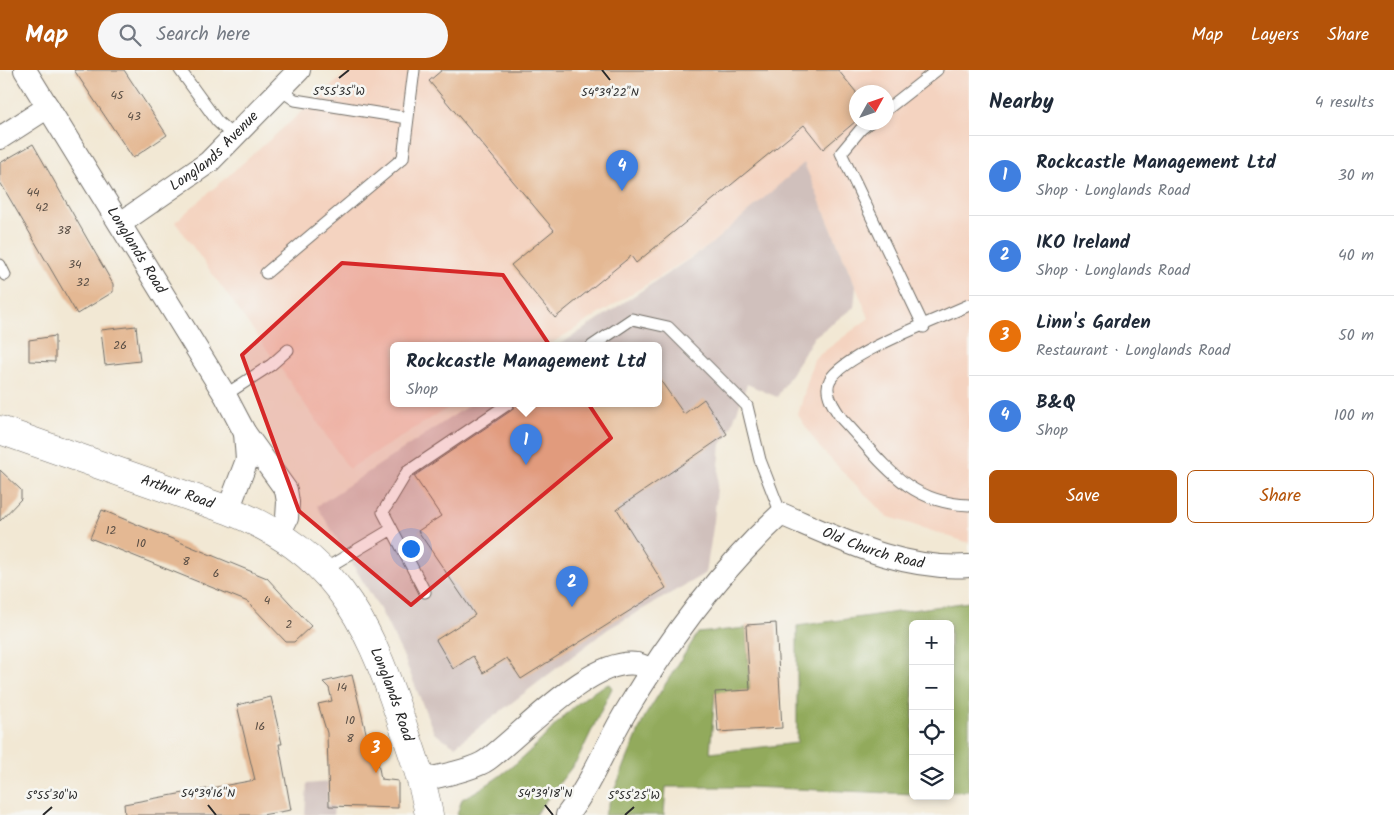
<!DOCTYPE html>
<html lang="en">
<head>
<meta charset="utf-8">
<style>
	body { margin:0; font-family:Kalam,sans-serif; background:#f6f6f7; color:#1f2937 }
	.controls { position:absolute; right:15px; bottom:15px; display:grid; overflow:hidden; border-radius:8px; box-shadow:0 2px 8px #0003 }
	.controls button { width:45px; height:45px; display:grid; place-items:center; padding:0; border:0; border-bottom:1px solid #e0e1e3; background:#fff; color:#1f2937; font:25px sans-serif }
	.compass { position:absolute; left:849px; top:15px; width:45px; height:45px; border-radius:50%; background:#fff; box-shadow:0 2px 8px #0003; rotate:50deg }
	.you { position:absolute; left:410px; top:478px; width:18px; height:18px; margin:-12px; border:4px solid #fff; border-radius:50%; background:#1a73e8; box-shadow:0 0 0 8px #1a73e833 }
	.badge { display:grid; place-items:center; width:32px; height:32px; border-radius:50%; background:#b45309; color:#fff; font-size:16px; font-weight:700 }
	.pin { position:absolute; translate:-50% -41px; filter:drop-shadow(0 1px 2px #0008) }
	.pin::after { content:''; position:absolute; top:26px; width:18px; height:15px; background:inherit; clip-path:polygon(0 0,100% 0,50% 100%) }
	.popup { position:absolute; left:390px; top:272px; width:272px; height:65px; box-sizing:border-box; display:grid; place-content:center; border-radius:8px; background:#fff; filter:drop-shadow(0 1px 4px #0005); font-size:16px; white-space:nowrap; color:#747a83 }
	.popup b { font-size:19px; color:#1f2937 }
	.popup::after { content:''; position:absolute; left:50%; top:100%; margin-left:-10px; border:10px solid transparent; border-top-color:#fff }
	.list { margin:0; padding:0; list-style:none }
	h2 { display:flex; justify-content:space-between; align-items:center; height:65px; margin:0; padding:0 20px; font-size:21px }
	h2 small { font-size:16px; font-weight:400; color:#747a83 }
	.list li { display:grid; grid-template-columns:32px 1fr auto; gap:15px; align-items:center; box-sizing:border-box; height:80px; padding:0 20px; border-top:1px solid #e0e1e3 }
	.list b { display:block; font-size:19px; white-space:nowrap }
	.list p { margin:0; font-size:16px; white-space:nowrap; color:#747a83 }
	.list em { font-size:16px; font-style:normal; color:#747a83 }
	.actions { display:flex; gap:10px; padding:15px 20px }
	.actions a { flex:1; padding:11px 0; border:1px solid #b45309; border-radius:8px; text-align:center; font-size:18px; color:#b45309 }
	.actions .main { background:#b45309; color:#fff }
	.icon { flex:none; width:28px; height:28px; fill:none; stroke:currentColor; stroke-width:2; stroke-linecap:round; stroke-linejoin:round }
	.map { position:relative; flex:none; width:969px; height:745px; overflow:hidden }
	header { display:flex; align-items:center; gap:30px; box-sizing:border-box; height:70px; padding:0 25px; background:#b45309; color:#fff }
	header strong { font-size:24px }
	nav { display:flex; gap:28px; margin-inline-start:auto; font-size:18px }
	.search { width:350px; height:45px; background:#f6f6f7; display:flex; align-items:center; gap:12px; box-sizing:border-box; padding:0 18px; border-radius:28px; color:#747a83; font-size:19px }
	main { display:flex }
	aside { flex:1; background:#fff }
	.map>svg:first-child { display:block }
	.built { fill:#f4d3c0; fill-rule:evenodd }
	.industrial { fill:#d0c0bc }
	.forest { fill:#92aa5c; stroke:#5e6a44 }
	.building { fill:#e4b893 }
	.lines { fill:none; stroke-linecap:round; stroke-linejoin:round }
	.service-casing { stroke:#716d66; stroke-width:13 }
	.minor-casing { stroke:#716d66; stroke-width:24 }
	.tertiary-casing { stroke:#716d66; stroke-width:29 }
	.service { stroke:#fff; stroke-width:11 }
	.minor { stroke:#fff; stroke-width:22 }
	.tertiary { stroke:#fff; stroke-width:28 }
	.marked { fill:#d62828; fill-opacity:0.2; stroke:#d62828; stroke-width:4; stroke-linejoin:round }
	.ticks { fill:none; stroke:#2b2b2b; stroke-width:2 }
	.labels { text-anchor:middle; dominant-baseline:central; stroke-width:5; stroke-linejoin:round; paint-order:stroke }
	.number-label { font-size:12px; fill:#594e45 }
	.street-label { font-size:15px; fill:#2b2b2b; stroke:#f6f6f2 }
	.ticks-label { font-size:12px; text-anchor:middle; fill:#2b2b2b; stroke:#f6f6f2; stroke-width:5; stroke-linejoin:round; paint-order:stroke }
</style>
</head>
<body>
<header>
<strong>Map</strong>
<div class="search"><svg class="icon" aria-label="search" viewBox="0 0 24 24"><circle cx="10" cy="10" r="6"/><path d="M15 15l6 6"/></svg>Search here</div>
<nav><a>Map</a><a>Layers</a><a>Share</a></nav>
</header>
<main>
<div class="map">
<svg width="969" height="745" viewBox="0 0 969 745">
	<rect width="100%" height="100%" fill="#f6f6f2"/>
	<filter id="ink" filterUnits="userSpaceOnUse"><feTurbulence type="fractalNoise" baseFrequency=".02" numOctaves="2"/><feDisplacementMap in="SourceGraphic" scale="10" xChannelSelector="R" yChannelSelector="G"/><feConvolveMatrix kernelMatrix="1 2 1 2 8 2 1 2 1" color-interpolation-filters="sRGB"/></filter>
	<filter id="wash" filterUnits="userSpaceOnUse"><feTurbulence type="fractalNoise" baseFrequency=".0096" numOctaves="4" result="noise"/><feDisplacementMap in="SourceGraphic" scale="20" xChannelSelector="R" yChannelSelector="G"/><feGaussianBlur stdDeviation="1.12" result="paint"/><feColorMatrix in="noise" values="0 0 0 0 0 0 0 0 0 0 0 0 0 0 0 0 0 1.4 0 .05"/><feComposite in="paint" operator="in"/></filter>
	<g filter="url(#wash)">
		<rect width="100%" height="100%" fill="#f2e8d4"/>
		<path class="built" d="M350,0H969V473L886,446L820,378L798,345L814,289L869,248L804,94L709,176L547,276H394V334H454L349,399L281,299L175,152ZM856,22H886V52H856Z"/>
		<path class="industrial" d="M804,93L856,218L854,237L814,267L777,327L747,314L729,363L721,374L714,451L706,503L608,559L455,676L434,663L402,583L381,541L317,436L471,334H658V276H558L709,176Z
			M328,712L327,735L334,736L333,745H305L307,714Z"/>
		<path class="forest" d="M969,532V721L950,722V554H913V724L750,717H666L664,745H604L645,646L698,563L746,558L750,620L715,623L710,683L797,673V556Z
			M609,614L612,618L578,689L535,745H457L462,729C488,716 512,698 533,678C556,656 578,626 609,614Z"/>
		<g id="blocks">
			<path class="building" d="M74,0H124L167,65L133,88Z
				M442,0H838L856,22V51L823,79L804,55L636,193L631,186L555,248L511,195L554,160L429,11Z
				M33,74L113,214V222L77,244L0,112V93Z
				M136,256L140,291L105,295L101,260Z
				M55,266V292L29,291V270Z
				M658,307L684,344L704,329L727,364L617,439L666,518L521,609L507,588L483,603L473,586L453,599L436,570L475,545L418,461L441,446L414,406L512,340L515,334H658Z
				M0,400L21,420V429L0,451Z
				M102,440L267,508L311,556L294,572H286L248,532L90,468Z
				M776,553L782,658L718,662L715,622L750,620L746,555Z
				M352,605L372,687H377L381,709L398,711V738L329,736L327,663L318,634L332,631L329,618L323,612Z
				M271,627L282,674H279L291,740L262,745H125L124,734L255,710L237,635Z"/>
		</g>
	</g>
	<g filter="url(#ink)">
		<use href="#blocks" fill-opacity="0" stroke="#716d66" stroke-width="1"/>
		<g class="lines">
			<g class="service-casing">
				<path id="service" d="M180,0L217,51L234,67
					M279,19L295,30L408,48
					M886,40L937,0
					M870,52L861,59L841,83L924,257
					M0,195L5,205
					M266,203L403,88L414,0
					M969,235C939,249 844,284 830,310C823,322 835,339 842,349C882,391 906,433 969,435
					M592,276L632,249L668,257L747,336L760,390L781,444
					M225,325L271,295L288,280
					M323,500L392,459
					M425,522L383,442L407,402L508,334"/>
			</g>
			<g class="minor-casing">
				<g id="minor">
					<path id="s1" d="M25,0L225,325L245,363L286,420L288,432L287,448L279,464"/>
					<path d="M0,68L48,37"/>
					<path id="s2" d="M121,153L209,92L299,0"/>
					<path d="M228,440L247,390L245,363"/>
					<path d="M422,710C437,707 475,699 487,690C523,664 590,587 637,594C642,595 647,598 651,599"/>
					<path id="s3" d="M567,745C591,714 605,677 625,643C668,571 719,501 781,444C840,469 902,501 969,496"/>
				</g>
			</g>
			<g class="tertiary-casing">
				<g id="tertiary">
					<path id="s4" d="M0,360L228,440C332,481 366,545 400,647C411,679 423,711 429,745"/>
				</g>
			</g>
			<use href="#service" class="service"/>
			<use href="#minor" class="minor"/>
			<use href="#tertiary" class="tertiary"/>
		</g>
	</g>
	<path class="marked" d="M342,193L503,205L611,368L411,535L299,441L242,285Z"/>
	<path class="ticks" d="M602,0L610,10M339,8L349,0M208,735L216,745M545,735L553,745M43,745L52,737M625,745L634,737"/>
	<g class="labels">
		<g class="number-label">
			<text x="117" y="25">45</text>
			<text x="134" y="46">43</text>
			<text x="33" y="122">44</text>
			<text x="42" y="137">42</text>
			<text x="64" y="160">38</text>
			<text x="75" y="194">34</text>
			<text x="83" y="212">32</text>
			<text x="120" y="275">26</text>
			<text x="111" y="460">12</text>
			<text x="141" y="473">10</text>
			<text x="186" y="491">8</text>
			<text x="216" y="503">6</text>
			<text x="267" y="530">4</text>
			<text x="289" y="554">2</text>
			<text x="342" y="617">14</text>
			<text x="350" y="650">10</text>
			<text x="260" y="656">16</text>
			<text x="350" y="668">8</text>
		</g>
		<g class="street-label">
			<text stroke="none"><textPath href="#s2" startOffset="118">Longlands Avenue</textPath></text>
			<text stroke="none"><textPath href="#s1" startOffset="212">Longlands Road</textPath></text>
			<text stroke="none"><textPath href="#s4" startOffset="188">Arthur Road</textPath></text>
			<text stroke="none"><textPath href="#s3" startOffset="470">Old Church Road</textPath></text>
			<text stroke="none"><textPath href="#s4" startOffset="498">Longlands Road</textPath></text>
		</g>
	</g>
	<g class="ticks-label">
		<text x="339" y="25">5°55'35"W</text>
		<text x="610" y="26">54°39'22"N</text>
		<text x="208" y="727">54°39'16"N</text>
		<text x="545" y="727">54°39'18"N</text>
		<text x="52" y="729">5°55'30"W</text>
		<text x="634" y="729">5°55'25"W</text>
	</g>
</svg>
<div class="controls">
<button>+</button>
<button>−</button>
<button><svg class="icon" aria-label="locate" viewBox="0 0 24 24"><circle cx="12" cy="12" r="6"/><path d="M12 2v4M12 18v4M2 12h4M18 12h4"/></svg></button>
<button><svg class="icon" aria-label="layers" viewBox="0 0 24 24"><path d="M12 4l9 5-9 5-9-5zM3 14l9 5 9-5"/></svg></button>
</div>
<svg class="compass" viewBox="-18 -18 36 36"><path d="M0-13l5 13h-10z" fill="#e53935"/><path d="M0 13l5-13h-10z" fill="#747a83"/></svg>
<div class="you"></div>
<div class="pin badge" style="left:526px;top:395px;background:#3f7fe0">1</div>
<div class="popup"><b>Rockcastle Management Ltd</b>Shop</div>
<div class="pin badge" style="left:572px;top:537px;background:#3f7fe0">2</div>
<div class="pin badge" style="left:376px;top:703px;background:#e8710a">3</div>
<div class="pin badge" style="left:622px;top:121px;background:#3f7fe0">4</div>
</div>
<aside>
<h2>Nearby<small>4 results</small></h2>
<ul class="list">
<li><span class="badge" style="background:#3f7fe0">1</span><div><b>Rockcastle Management Ltd</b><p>Shop · Longlands Road</p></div><em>30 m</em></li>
<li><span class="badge" style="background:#3f7fe0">2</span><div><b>IKO Ireland</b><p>Shop · Longlands Road</p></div><em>40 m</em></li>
<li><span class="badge" style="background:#e8710a">3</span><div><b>Linn's Garden</b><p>Restaurant · Longlands Road</p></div><em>50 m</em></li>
<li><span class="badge" style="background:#3f7fe0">4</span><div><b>B&amp;Q</b><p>Shop</p></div><em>100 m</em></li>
</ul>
<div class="actions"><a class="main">Save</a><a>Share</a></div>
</aside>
</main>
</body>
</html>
